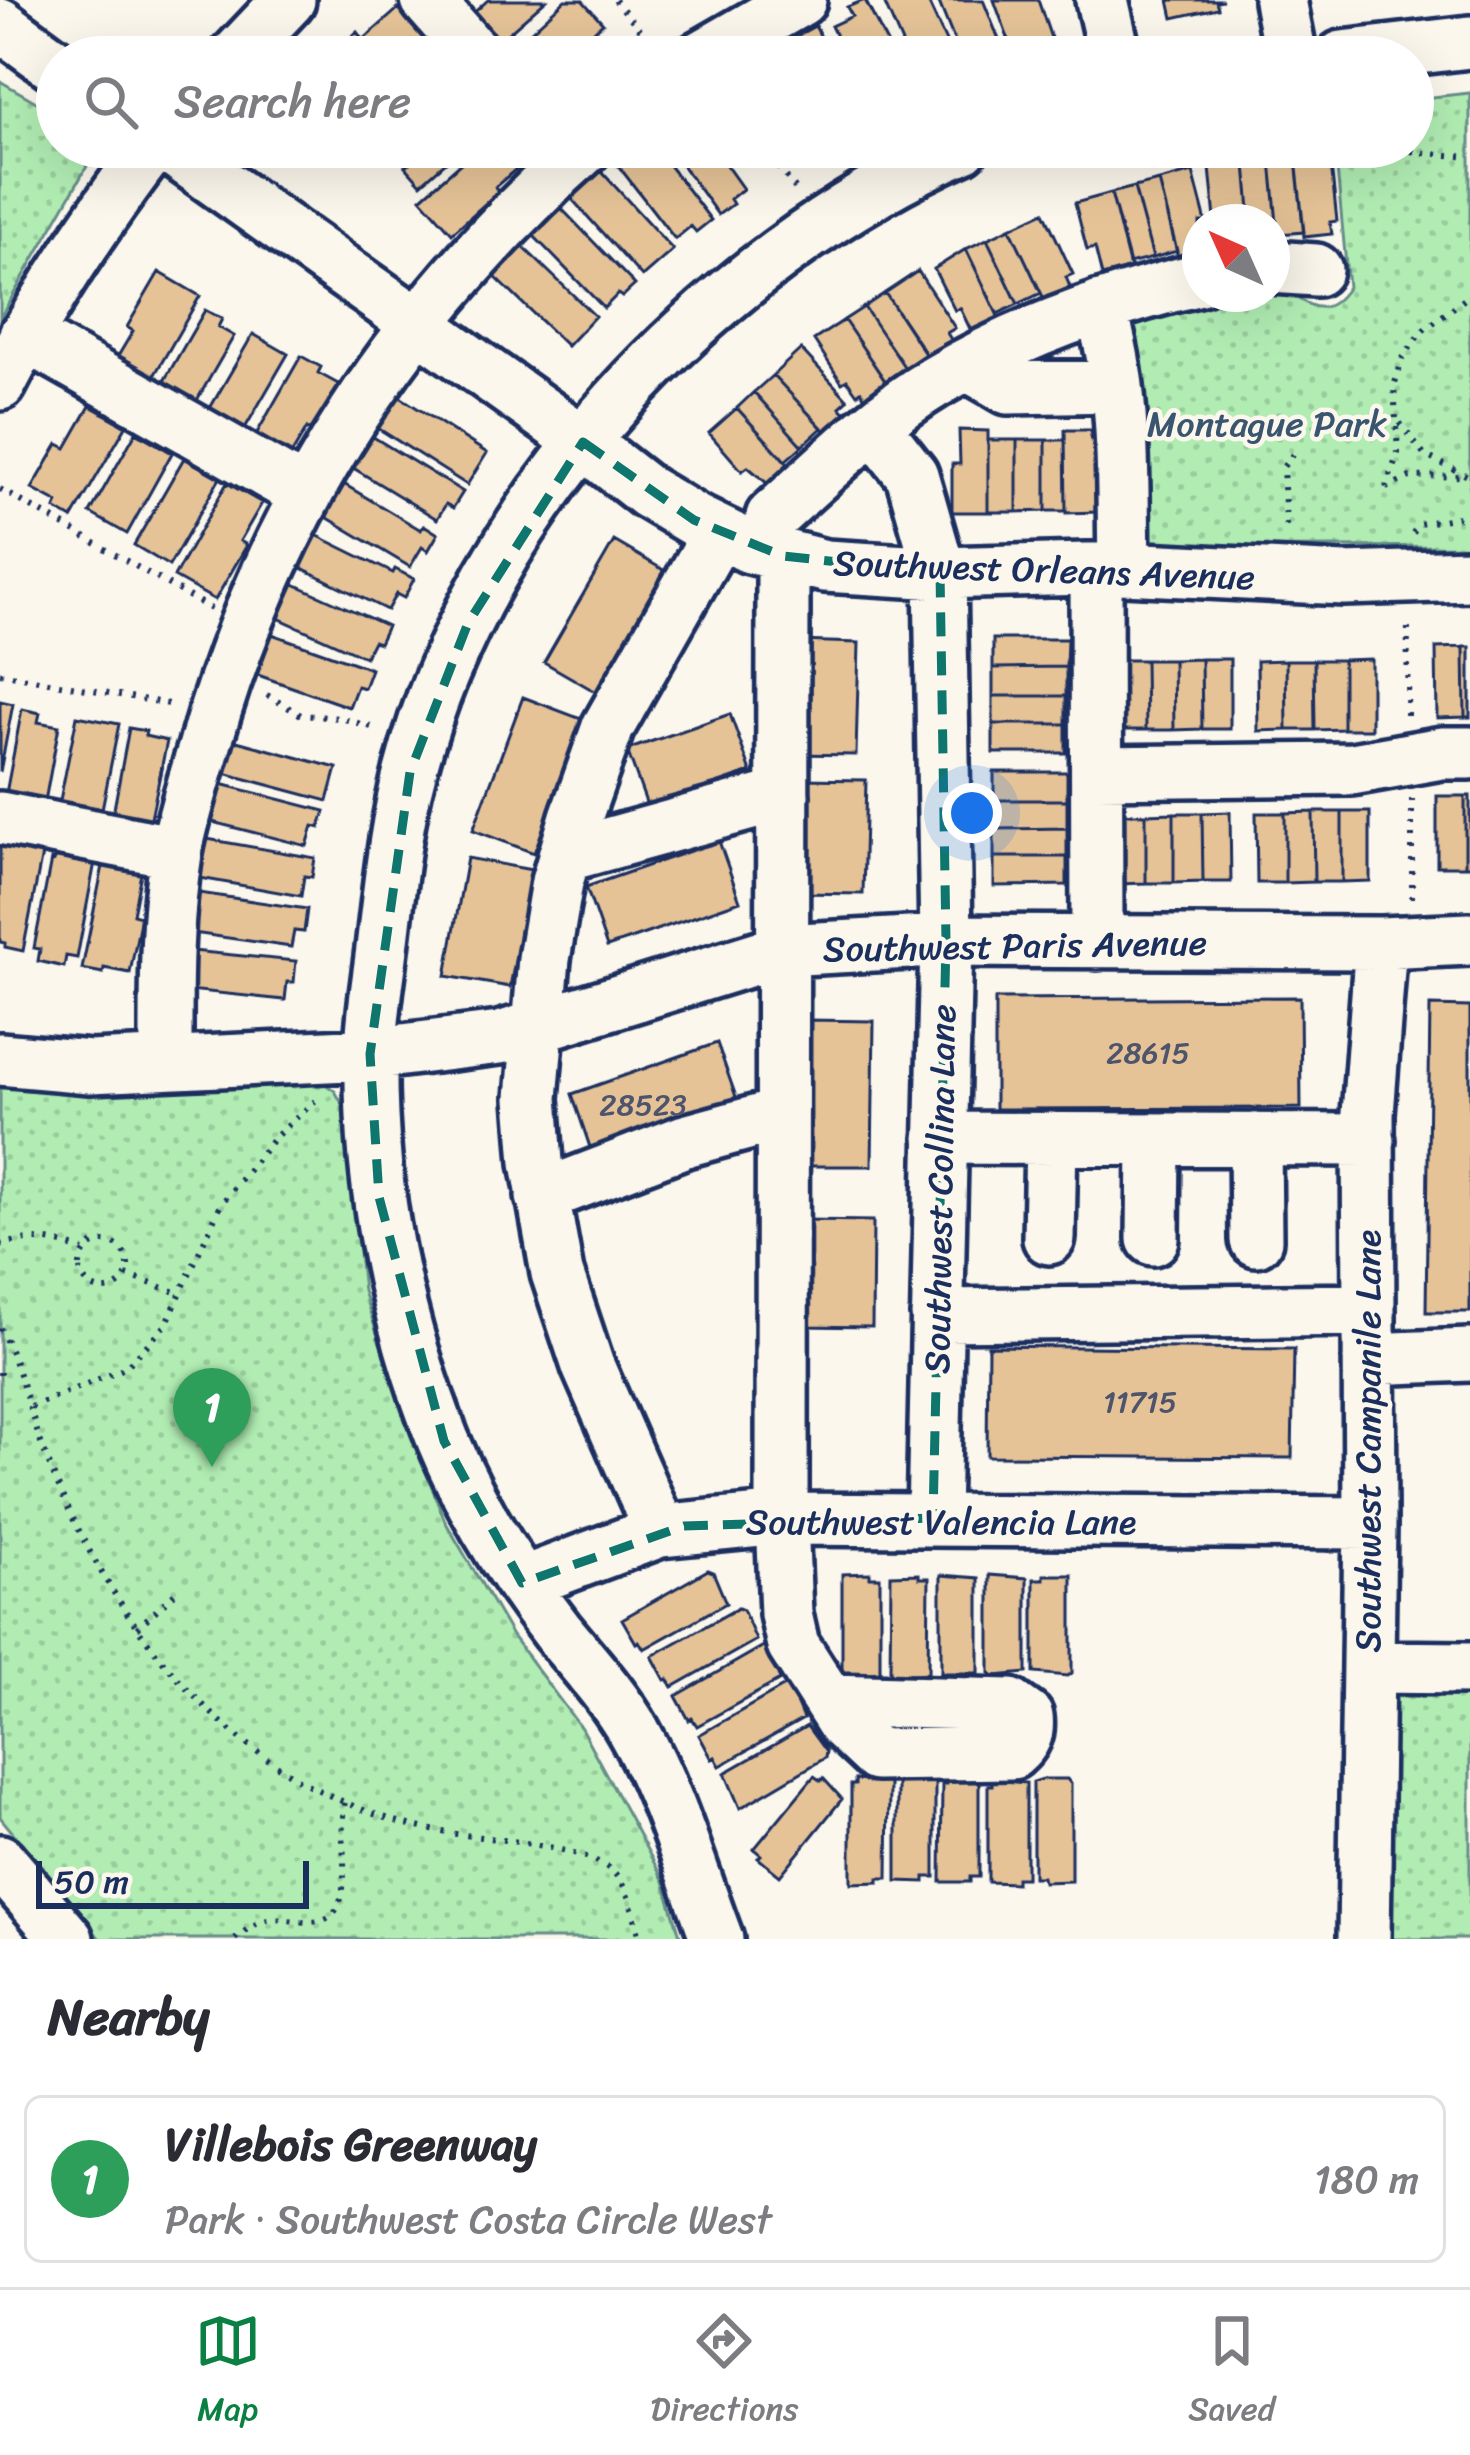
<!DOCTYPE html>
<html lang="en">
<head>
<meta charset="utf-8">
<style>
	body { margin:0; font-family:Sriracha,sans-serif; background:#f2f2f3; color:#2b2b33 }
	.compass { position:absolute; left:1182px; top:204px; width:108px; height:108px; border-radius:50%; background:#fff; box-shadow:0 12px 48px #0002; rotate:315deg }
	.scale { position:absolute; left:36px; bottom:30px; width:273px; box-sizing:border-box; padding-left:12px; border:6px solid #1b2f5e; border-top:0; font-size:33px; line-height:42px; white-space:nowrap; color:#1b2f5e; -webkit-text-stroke:9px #fbf7ec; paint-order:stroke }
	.you { position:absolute; left:972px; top:813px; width:42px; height:42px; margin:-30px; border:9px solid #fff; border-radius:50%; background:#1a73e8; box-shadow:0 0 0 18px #1a73e833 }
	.badge { display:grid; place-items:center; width:78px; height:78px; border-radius:50%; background:#0b8043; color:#fff; font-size:39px; font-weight:700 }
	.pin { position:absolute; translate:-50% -99px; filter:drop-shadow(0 3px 6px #0008) }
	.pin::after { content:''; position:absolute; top:63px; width:42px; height:36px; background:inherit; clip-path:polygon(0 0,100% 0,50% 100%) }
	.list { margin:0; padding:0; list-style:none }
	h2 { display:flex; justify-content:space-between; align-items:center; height:156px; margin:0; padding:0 48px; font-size:51px }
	h2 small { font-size:39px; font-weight:400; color:#7c7c81 }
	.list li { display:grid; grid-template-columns:78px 1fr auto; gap:36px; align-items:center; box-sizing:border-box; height:168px; margin:0 24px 24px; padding:0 24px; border:3px solid #e1e1e2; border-radius:18px }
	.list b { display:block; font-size:45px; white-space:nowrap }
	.list p { margin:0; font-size:39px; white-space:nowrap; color:#7c7c81 }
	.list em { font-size:39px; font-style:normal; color:#7c7c81 }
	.icon { flex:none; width:66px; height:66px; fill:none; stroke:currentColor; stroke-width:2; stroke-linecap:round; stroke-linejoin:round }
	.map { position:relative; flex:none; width:1470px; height:1939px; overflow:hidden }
	.search { position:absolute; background:#fff; box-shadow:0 12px 48px #0002; left:36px; right:36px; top:36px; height:132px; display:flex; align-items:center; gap:30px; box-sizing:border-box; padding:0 42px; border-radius:66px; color:#7c7c81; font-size:45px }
	.sheet { height:348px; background:#fff }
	nav { display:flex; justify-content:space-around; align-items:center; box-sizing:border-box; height:168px; border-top:3px solid #e1e1e2; background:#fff; font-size:33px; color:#7c7c81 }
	nav a { display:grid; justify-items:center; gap:6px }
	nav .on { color:#0b8043 }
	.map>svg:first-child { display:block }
	.park { fill:url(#park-dots); stroke:#668e88; stroke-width:3 }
	.building { fill:#e6c397; stroke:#1b2f5e; stroke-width:3 }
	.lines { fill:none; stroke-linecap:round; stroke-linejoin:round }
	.minor-casing { stroke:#1b2f5e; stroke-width:60 }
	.path { stroke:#1b2f5e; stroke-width:6; stroke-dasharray:3 9; stroke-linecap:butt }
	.minor { stroke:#fbf7ec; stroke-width:51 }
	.marked { fill:none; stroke:#0f766e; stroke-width:9; stroke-dasharray:24 15; stroke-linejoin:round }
	.labels { text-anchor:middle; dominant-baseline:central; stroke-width:9; stroke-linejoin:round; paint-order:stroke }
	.number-label { font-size:30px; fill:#4e546c }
	.park-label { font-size:36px; fill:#39556f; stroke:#fbf7ec }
	.street-label { font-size:36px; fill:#1b2f5e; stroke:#fbf7ec }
</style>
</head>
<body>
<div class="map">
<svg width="1470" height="1939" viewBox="0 0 1470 1939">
	<defs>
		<pattern id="park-dots" width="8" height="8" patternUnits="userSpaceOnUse" patternTransform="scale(3)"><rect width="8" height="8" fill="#b1edb3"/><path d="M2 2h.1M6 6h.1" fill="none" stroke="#98cc9c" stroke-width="1.8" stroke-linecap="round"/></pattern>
	</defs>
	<rect width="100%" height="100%" fill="#fbf7ec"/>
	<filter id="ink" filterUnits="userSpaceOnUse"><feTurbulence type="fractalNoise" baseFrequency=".00833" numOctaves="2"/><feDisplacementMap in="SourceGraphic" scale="24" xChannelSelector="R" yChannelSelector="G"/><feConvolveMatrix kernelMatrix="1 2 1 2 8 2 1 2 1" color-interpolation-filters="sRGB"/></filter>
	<g filter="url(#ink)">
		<path class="park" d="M0,81L57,114V147H98L0,318Z
			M1470,93V546L1181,548L1144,543L1129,340L1139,319L1208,294H1272V287C1304,294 1319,329 1348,287L1335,147H1413V99Z
			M0,1080L321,1081L335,1091L344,1107L363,1291L403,1412L445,1521L512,1636L581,1728L664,1881L681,1939H100L0,1817Z
			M1368,1667L1470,1668V1939H1364Z"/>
		<path class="building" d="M488,0H546L491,48L467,19Z
			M565,0H582L603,23L564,57H503Z
			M865,0L894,57H846L831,26L852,16L847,7Z
			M883,0H927L953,57H908Z
			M938,0H983L1006,57H961Z
			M994,0H1038L1051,38L1013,52Z
			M1169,0H1223L1216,1L1218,8L1173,18Z
			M399,8L426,38L404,57H329L357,32L363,40Z
			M815,26L832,57H787L780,45Z
			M608,34L622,50L618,57H582Z
			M403,147H463L421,184L405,166L411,162L400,150Z
			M479,147H519L529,158L495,187L498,192L452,233L421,198Z
			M628,147H655L711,220L696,232L691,226L675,239L613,159Z
			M669,147H713L743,189L730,199L733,204L718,215Z
			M777,147H804L784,159Z
			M1330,155L1337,221L1330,222L1332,234L1304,237L1296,159Z
			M1296,159L1304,232L1278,234L1271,161Z
			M1271,161L1278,234L1272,235V222H1251L1246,164Z
			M1246,164L1251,222L1215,219L1210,168Z
			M601,171L673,250L642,277L571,198Z
			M1193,172L1206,222H1200V252L1178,257L1159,181Z
			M1159,181L1177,251L1153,258L1134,187Z
			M1134,187L1153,258L1129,264L1111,193Z
			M1111,193L1131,268L1102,276L1095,248L1087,250L1075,203Z
			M560,207L635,285L622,297L618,294L604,308L532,234Z
			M1044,212L1073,274L1066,277L1070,287L1044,299L1010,228Z
			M1010,228L1041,293L1018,304L987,239Z
			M987,239L1018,304L997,314L966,249Z
			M521,245L595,316L567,346L493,275Z
			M966,249L1000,319L972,333L960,308L955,311L934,269Z
			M918,271L955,328L947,333L952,341L928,357L885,293Z
			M159,272L200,296L147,388L111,368L133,331L127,327Z
			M885,293L925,354L905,368L864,307Z
			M864,307L905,368L885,381L844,320Z
			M205,310L222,319L218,327L234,336L189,414L156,395Z
			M844,320L888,385L866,399L861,391L857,394L847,380L842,383L814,340Z
			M253,334L288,354L237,442L202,422Z
			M801,349L848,400L840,407L847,415L827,433L773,375Z
			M301,356L321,367L318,373L340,385L313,433L307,428L284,467L249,447Z
			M773,375L822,428L802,446L754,392Z
			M754,392L802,446L785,461L737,408Z
			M397,395L487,453L467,485L376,427Z
			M90,406L126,426L72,519L55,509L58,503L32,489L58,444L66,448Z
			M737,408L790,466L769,485L748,467L742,471L709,433Z
			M959,430L988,431V512H952V464H960Z
			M1065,430H1091V439H1099L1098,512L1066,513Z
			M136,432L172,453L127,534L90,513Z
			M370,435L463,492L453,508L446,504L437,519L350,466Z
			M988,440H1017V512H988Z
			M1017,440H1046V511L1017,512Z
			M1046,440H1065L1066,511H1046Z
			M184,458L220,478L169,566L134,545Z
			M227,483L262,503L240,541L247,545L215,600L174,577Z
			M342,483L421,530L424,525L438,534L428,551L422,547L410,567L323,515Z
			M314,534L393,573L395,569L414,579L404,598L396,594L387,610L298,566Z
			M614,541L667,572L596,692L544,662Z
			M292,583L387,626L379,643L373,641L365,657L276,617Z
			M269,633L371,669L364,688L357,686L349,707L255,674Z
			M993,639H1067L1066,667L993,668Z
			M797,641L859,643L856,755L794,754Z
			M1464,647H1470V717H1465Z
			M1464,647L1465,717L1437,718L1436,648Z
			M1201,659L1202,729L1174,730L1173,660Z
			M1201,659H1230V729H1202Z
			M1371,659V729H1343V660Z
			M1116,660H1145L1146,730H1117Z
			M1145,660H1173L1174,730H1146Z
			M1286,660H1314L1315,730H1287Z
			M1286,660L1287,730L1258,731L1257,661Z
			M1314,660H1343V729L1315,730Z
			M1066,667V696H993V668Z
			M993,696H1066V724H993Z
			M523,697L584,720L534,853L473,830Z
			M0,701L13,704L0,772Z
			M22,709L40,713L38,722L59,726L43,812L4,804Z
			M730,714L751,772L648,808L627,750Z
			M77,716L119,724L100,819L58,810Z
			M993,724H1066V753H993Z
			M129,728L146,731L145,736L167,741L148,832L111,825Z
			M233,740L337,768L328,801L224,773Z
			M994,772H1067V800H994Z
			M800,779L866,780L863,894L798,893Z
			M221,784L325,811L320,828L313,826L307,846L212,822Z
			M1437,796H1465V866H1437Z
			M1465,796H1470V866H1465Z
			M994,800H1067V828L994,829Z
			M1230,812L1231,882H1203L1202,813Z
			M1313,812L1314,882L1285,883V813Z
			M1313,812H1342V882H1314Z
			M1342,812H1370V881L1342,882Z
			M1174,813H1202L1203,882L1174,883Z
			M1174,813V883H1146V814Z
			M1256,813H1285V883H1257Z
			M1117,814H1146V883L1118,884Z
			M1067,828V857H994V829Z
			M207,839L315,858L312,877L304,876L301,896L200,878Z
			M719,841L740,901L607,947L586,887Z
			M0,846L42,854L23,951L5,947V943L0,942Z
			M55,854L95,862L77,958L66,956L64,967L38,961L40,949L34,948L51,860L54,861Z
			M994,857H1067V885L994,886Z
			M467,858L532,870L510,987L446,976Z
			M103,866L141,873L133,914L141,916L130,973L104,968L103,973L82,969Z
			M199,893L307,909L304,932L294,931L291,947L193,933Z
			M192,951L296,961L294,982H287L285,1000L188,990Z
			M1300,997L1301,1108L995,1109V999Z
			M1430,1006L1470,1007V1312H1426Z
			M806,1020L874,1021L872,1166H804Z
			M717,1043L740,1108L594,1159L572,1094Z
			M803,1220L873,1221L872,1327L802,1326Z
			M988,1346L1294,1349L1292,1458L987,1456Z
			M708,1570L713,1572L726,1603L644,1649L639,1641L636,1643L622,1619Z
			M870,1573V1577H880V1672L847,1675L842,1672V1574Z
			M919,1574V1578H929L928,1673L896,1675L890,1673L891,1575Z
			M941,1575L979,1578V1673H941Z
			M990,1575L1027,1578V1673L995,1676L990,1673Z
			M1044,1575H1072V1673L1068,1676L1034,1673V1579H1044Z
			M738,1608L743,1610L756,1640L673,1687L668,1679L665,1680L652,1656Z
			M762,1647L767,1649L780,1680L697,1726L692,1718L689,1720L676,1696Z
			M785,1686L790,1688L803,1719L720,1766L715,1757L712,1759L699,1735Z
			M807,1726L826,1752L825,1758L740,1808L725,1773Z
			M814,1776L821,1781L823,1778L842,1799L780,1876L758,1858L761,1855L754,1849Z
			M901,1779L935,1782V1877H925V1882L897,1881V1784Z
			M946,1779L979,1782V1877H970V1882H941L942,1784H946Z
			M1043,1779H1067L1071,1784V1881L1043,1882L1042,1877H1033V1782Z
			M855,1780L889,1783L888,1878H879V1882L851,1883V1785H855Z
			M992,1780L1026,1783V1878H1016V1883L988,1882V1785H992Z"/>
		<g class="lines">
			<g class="minor-casing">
				<path id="minor" d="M427,0L477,57
					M1102,0L1115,57
					M1280,0L1291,57
					M0,24L57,66
					M235,57L289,0
					M701,57L800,0
					M1342,57L1470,42
					M169,147L583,442L647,492L694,520L750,547L825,566L940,573L1124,568L1344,579L1470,575
					M1272,267L1316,270
					M1100,307C1127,390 1122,481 1124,568
					M25,335L304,493
					M968,365L1008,388L1117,386
					M0,384C43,300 95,222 152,147
					M875,428L912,475L940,573L946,941L933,1518
					M772,517C823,471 875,418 935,382C1017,333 1108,301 1200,279
					M783,556L782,1519L786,1614L793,1645L844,1725L876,1755L1012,1753C1025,1742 1029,1733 1027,1717L1010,1705L830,1700
					M1096,569L1097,943
					M1097,772L1352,769L1442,753H1470
					M0,818L176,852
					M564,856L783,795
					M0,1059L90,1067L370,1054L500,1038L782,950L946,941L1381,943L1470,939
					M166,1062C166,993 165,922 176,853C183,814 196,776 207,738C275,503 402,310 586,147
					M941,1138L1369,1140
					M1255,1139L1256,1240
					M542,1196L685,1141L780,1115
					M1049,1238L1051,1138
					M1153,1239L1154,1139
					M937,1315L1369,1310
					M1369,1359L1470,1355
					M660,1531L588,1366L557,1273L537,1162L532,1098L544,959L557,882L576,817L608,727L719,532
					M522,1583L660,1531L782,1519L1370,1523
					M1368,1667L1470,1668
					M0,1861L67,1939
					M717,1939C691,1871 670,1795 634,1732C613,1695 584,1664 557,1631C512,1573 471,1508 443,1440C395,1320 369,1185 371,1056C371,1018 379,978 383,940C390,884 395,827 410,772C479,503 712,259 962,147
					M1364,1939L1370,1523L1368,1114L1381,943"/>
			</g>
			<path class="path" d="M615,0L646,36L660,41
				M751,147L759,159L778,166L798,192
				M1400,147L1414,152L1470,157
				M1400,423L1424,455L1470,477
				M1386,488L1398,453L1394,386L1403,358L1421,332L1470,295
				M1386,488L1410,477L1464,476
				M0,489L211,609
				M1286,526L1283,467L1293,454
				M1413,533L1419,524L1470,515
				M0,673L174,705
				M267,695L301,715L341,718L378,729
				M1407,715L1408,620
				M1412,799V900
				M80 1266a24 24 0 1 1 48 0a24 24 0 1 1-48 0Z
				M0,1245C31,1236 54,1240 84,1251
				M126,1275L179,1293
				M0,1328C20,1367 28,1408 43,1448C94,1584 180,1713 309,1785C348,1806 393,1823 437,1831C479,1839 583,1843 613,1872C629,1888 635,1918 640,1939
				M0,1372V1380
				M31,1407L125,1368L166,1325L221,1204L274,1138L315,1101
				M137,1628L178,1590
				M235,1939C244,1932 255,1922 268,1920C298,1916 336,1939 343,1888C347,1859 339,1832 345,1801"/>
			<use href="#minor" class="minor"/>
		</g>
	</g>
	<path class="marked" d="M583,442L694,520L783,556L940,573L946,941L933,1518L684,1526L522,1583L444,1441L379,1197L370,1054L410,772L468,623Z"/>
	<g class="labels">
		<g class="number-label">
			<text x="1148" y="1053">28615</text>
			<text x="643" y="1105">28523</text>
			<text x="1140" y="1402">11715</text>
		</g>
		<g class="park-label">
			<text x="1267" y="424">Montague Park</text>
		</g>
		<g class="street-label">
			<text transform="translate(1044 570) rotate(2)">Southwest Orleans Avenue</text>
			<text transform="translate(1015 946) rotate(-1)">Southwest Paris Avenue</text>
			<text transform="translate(940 1189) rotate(-89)">Southwest Collina Lane</text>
			<text transform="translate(1368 1441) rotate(-90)">Southwest Campanile Lane</text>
			<text x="941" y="1522">Southwest Valencia Lane</text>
		</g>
	</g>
</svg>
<svg class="compass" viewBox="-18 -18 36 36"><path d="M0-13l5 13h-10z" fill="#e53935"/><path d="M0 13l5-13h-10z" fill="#7c7c81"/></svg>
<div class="scale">50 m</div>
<div class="you"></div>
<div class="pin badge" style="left:212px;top:1467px;background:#2e9e5b">1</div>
<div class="search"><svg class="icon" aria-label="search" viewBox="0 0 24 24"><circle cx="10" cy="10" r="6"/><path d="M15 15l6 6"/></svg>Search here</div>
</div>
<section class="sheet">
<h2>Nearby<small></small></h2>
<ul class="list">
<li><span class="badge" style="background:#2e9e5b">1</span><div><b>Villebois Greenway</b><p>Park · Southwest Costa Circle West</p></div><em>180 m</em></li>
</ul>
</section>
<nav>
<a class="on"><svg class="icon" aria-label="map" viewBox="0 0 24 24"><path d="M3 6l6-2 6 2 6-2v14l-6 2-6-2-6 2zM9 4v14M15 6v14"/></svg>Map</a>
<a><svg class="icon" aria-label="directions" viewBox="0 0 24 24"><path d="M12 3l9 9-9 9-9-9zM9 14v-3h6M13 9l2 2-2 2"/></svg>Directions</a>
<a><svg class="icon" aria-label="saved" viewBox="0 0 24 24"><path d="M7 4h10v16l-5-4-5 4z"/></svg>Saved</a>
</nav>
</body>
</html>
